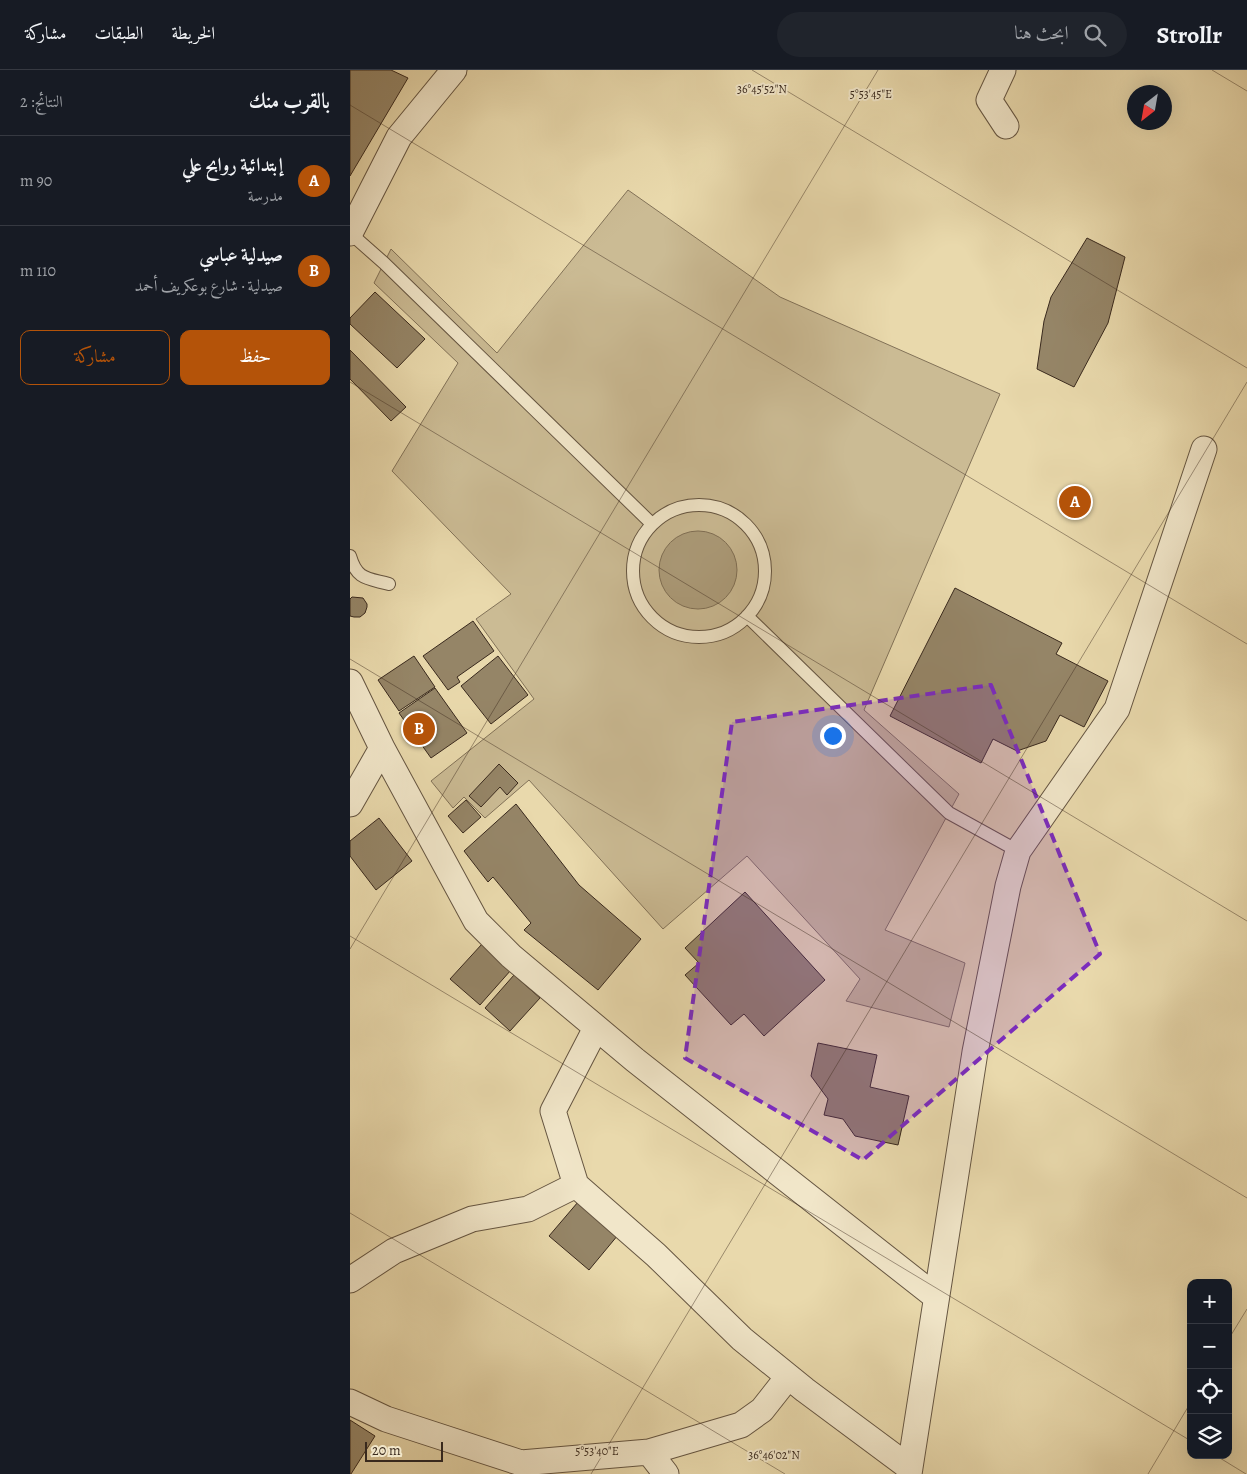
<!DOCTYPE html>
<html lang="ar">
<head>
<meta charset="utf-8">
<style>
	body { margin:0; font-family:Alegreya,Amiri,serif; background:#20242c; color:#f1f3f6; direction:rtl }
	.controls { position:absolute; right:15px; bottom:15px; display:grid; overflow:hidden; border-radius:10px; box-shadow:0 5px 20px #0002 }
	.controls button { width:45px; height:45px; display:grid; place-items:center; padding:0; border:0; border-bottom:1px solid #363941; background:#171b24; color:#f1f3f6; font:25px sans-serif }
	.compass { position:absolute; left:777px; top:15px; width:45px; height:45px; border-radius:50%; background:#171b24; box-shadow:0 5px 20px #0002; rotate:211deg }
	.scale { position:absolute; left:15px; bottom:12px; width:78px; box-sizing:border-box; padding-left:5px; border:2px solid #39291d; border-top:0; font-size:14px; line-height:18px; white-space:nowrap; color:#39291d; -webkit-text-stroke:4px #f1e6c9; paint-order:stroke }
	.you { position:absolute; left:482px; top:665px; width:18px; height:18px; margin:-12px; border:4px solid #fff; border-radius:50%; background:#1a73e8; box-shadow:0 0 0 8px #1a73e833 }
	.badge { display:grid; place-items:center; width:32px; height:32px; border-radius:50%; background:#b45309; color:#fff; font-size:16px; font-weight:700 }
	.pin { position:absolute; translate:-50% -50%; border:2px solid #fff; box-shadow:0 1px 5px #0006 }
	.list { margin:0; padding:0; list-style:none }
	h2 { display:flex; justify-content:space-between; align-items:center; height:65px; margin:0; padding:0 20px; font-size:21px }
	h2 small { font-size:16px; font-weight:400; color:#9ea1a6 }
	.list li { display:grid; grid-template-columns:32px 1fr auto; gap:15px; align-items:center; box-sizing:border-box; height:90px; padding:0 20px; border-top:1px solid #363941 }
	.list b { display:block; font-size:19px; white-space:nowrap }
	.list p { margin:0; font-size:16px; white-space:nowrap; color:#9ea1a6 }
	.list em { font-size:16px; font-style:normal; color:#9ea1a6 }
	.actions { display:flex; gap:10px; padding:15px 20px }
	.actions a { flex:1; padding:11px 0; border:1px solid #b45309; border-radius:10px; text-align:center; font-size:18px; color:#b45309 }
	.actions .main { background:#b45309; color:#fff }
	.icon { flex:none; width:28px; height:28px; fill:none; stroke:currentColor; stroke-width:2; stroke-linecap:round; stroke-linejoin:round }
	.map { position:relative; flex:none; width:897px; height:1404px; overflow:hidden; direction:ltr }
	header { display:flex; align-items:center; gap:30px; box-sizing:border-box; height:70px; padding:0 25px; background:#171b24; border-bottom:1px solid #363941 }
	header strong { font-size:24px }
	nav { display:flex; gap:28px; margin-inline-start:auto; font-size:18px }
	.search { width:350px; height:45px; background:#20242c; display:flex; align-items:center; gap:12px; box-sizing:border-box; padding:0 18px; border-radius:28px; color:#9ea1a6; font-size:19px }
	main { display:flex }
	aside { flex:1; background:#171b24 }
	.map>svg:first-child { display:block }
	.green { fill:#cbbb94; stroke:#827258 }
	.water { fill:#ad9d7b; stroke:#7f6f55 }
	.building { fill:#958567; stroke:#39291d }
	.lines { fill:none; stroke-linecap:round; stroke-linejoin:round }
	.lane-casing { stroke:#655541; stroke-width:14 }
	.street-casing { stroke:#655541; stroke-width:27 }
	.lane { stroke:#f1e6c9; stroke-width:12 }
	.street { stroke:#f1e6c9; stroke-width:25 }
	.marked { fill:#7b2cbf; fill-opacity:0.2; stroke:#7b2cbf; stroke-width:4; stroke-dasharray:10 6; stroke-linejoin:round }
	.ticks { fill:none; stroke:#39291d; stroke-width:1; stroke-opacity:0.45 }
	.ticks-label { font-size:12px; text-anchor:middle; fill:#39291d; stroke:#f1e6c9; stroke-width:4; stroke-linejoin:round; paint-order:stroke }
</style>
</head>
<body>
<header>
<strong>Strollr</strong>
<div class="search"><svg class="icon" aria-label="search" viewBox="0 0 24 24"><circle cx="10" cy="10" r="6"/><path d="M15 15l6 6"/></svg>ابحث هنا</div>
<nav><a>الخريطة</a><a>الطبقات</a><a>مشاركة</a></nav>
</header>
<main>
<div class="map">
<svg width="897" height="1404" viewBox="0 0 897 1404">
	<rect width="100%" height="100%" fill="#e9d9ac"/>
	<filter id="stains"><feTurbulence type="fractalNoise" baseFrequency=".004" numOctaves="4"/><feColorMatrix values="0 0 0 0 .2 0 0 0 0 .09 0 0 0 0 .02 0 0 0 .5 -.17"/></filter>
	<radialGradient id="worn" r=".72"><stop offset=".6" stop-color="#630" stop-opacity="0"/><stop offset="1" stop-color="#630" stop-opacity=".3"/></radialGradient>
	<path class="green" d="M278,120L430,227L650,324L514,640L609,724L535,860L615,893L599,957L496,931L510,909L397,786L313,859L179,710L135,748L114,727L103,738L81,711L184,629L126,549L161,524L42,401L108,293L24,213L41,179L147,283Z"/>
	<path class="water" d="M309 500a39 39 0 1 1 78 0a39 39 0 1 1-78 0Z"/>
	<path class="building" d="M0,0H41L58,8L0,106Z
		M737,168L775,187L758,253L724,317L687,299L694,251L701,227Z
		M25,222L75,269L47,298L0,254V248Z
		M0,280L56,337L41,351L0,309Z
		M605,518L712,573L706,584L758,611L734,657L710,645L696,671L667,681L643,669L631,693L540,646Z
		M2,527L13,528L17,534V537L15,543L10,547H4L0,546V529Z
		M123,551L144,581L107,607L110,612L98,620L73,586Z
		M64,586L85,617L49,641L28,610Z
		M148,586L178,625L141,654L111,616Z
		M85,618L117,663L81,688L49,643Z
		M149,694L168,713L157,725L150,717L131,737L119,726Z
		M116,730L131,747L113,763L98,746Z
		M166,734L229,815L291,869L248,920L174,860L181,853L143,807L138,812L114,781Z
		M29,748L62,791L26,820L0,786V771Z
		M395,822L475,910L414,966L394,944L381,955L335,905L349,893L335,878Z
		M132,874L161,900L130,935L100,909Z
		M164,905L190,928L160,961L135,938Z
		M468,973L527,985L520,1017L559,1026L548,1075L505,1066L493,1049L474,1045L478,1029L461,1006Z
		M228,1132L268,1165L239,1200L199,1166Z
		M0,1350L25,1366L1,1404H0Z"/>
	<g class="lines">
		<g class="lane-casing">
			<path id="lane" d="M0,163L34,193L302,454
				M283 501a66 66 0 1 1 132 0a66 66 0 1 1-132 0Z
				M0,486C7,510 17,508 39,514
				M397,546L599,743L668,781"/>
		</g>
		<g class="street-casing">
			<path id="street" d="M653,0L639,30L656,56
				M0,163L49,67L104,0
				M0,612L32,678L126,851L161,886L285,990L586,1227
				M0,734L32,678
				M246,958L203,1041L226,1115L306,1185L392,1269L455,1320L560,1398
				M0,1210L44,1181L122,1149L178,1139L226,1115
				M0,1332L36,1349L171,1393L299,1382L391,1355L412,1340L438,1307
				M299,1382L316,1404
				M559,1404L625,982L658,816L668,781L767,639L854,379"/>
		</g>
		<use href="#lane" class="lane"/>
		<use href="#street" class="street"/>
	</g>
	<path class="marked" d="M641,615L750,884L513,1090L335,988L382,652Z"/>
	<path class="ticks" d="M402,0L897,298M862,0L897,21M0,35L897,574M0,312L897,851M0,589L897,1128M0,866L841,1371M0,879L528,0M0,1143L435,1404M878,1270L897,1239M865,1385L896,1404M241,1404L897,312M798,1404L841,1332"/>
	<g class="ticks-label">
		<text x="412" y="23">36°45'52"N</text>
		<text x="521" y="28">5°53'45"E</text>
		<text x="247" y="1385">5°53'40"E</text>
		<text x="424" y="1389">36°46'02"N</text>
	</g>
	<rect width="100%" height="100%" filter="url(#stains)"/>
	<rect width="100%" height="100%" fill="url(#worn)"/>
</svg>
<div class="controls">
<button>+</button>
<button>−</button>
<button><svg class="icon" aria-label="locate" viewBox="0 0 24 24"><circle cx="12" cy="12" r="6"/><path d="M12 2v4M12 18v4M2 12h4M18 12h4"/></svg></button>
<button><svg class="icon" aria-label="layers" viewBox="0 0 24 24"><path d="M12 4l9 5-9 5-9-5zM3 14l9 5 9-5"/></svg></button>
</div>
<svg class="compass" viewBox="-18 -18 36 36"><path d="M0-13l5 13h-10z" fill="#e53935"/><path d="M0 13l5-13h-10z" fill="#9ea1a6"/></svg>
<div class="scale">20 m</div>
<div class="you"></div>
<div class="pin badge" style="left:725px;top:432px">A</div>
<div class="pin badge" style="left:69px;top:659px">B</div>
</div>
<aside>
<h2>بالقرب منك<small>النتائج: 2</small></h2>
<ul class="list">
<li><span class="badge">A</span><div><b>إبتدائية روابح علي</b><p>مدرسة</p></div><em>90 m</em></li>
<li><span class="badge">B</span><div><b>صيدلية عباسي</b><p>صيدلية · شارع بوعكريف أحمد</p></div><em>110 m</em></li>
</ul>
<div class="actions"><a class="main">حفظ</a><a>مشاركة</a></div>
</aside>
</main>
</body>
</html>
